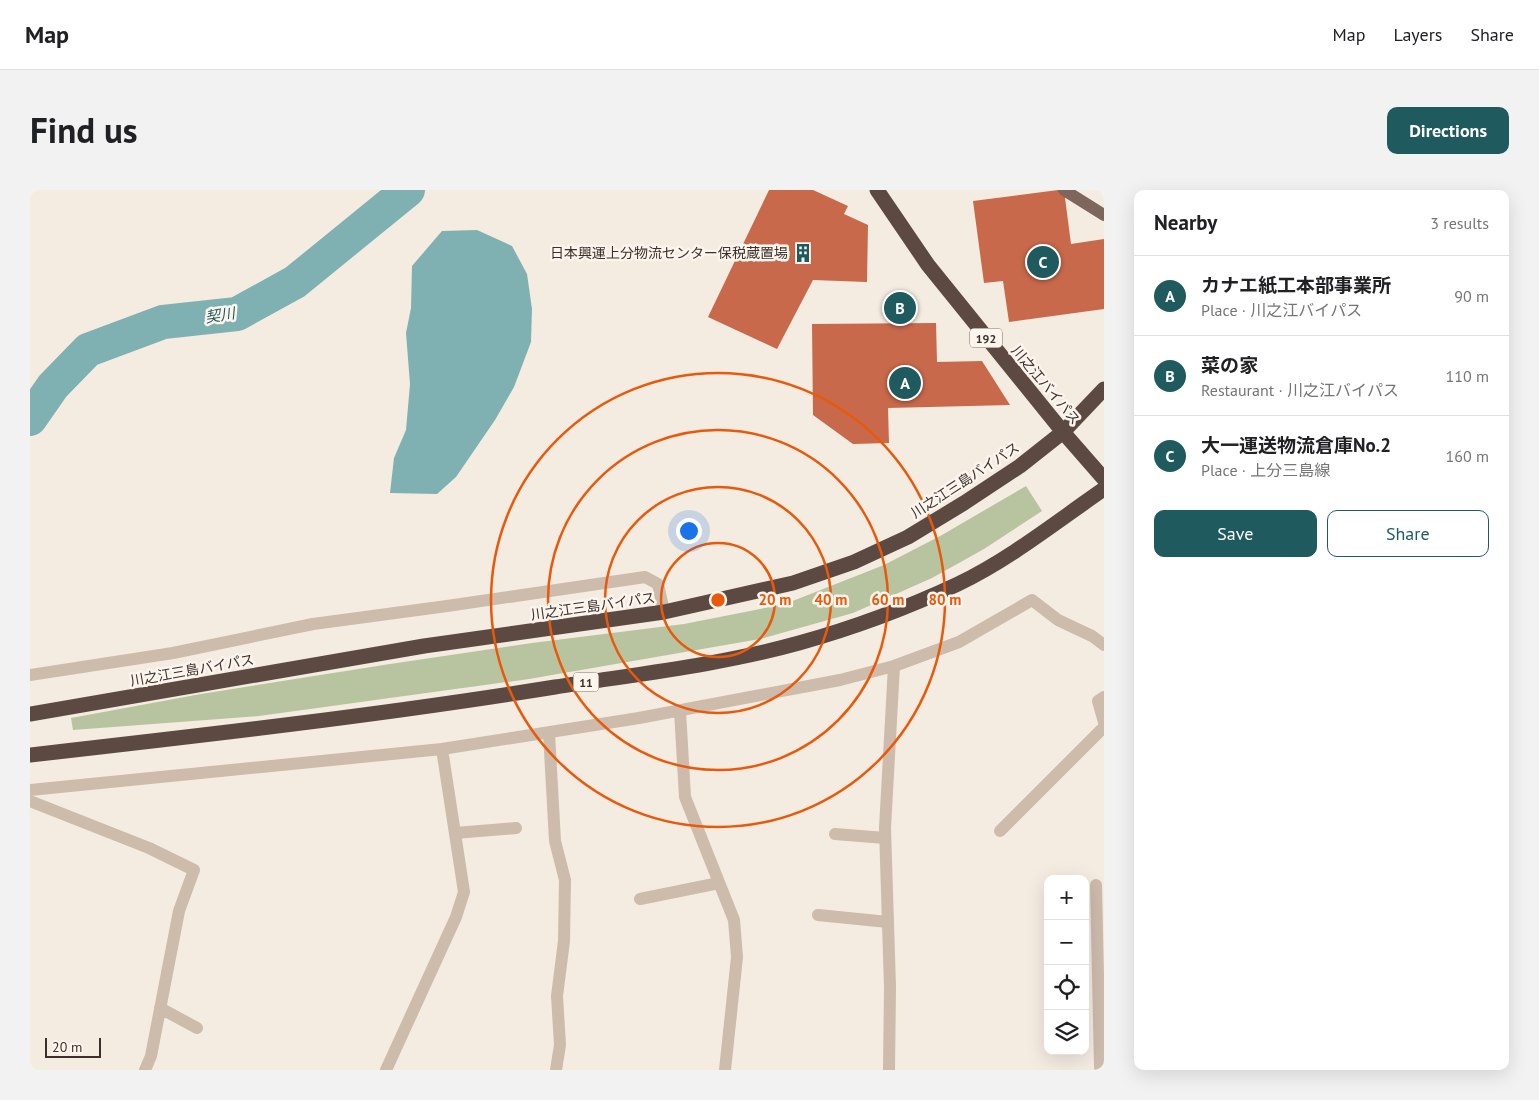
<!DOCTYPE html>
<html lang="en">
<head>
<meta charset="utf-8">
<style>
	body { margin:0; font-family:"PT Sans","Noto Sans JP",sans-serif; background:#f2f2f2; color:#202124 }
	.controls { position:absolute; right:15px; bottom:15px; display:grid; overflow:hidden; border-radius:10px; box-shadow:0 5px 20px #0002 }
	.controls button { width:45px; height:45px; display:grid; place-items:center; padding:0; border:0; border-bottom:1px solid #e0e0e0; background:#fff; color:#202124; font:25px sans-serif }
	.scale { position:absolute; left:15px; bottom:12px; width:56px; box-sizing:border-box; padding-left:5px; border:2px solid #3b302b; border-top:0; font-size:14px; line-height:18px; white-space:nowrap; color:#3b302b; -webkit-text-stroke:4px #fbf5ee; paint-order:stroke }
	.you { position:absolute; left:658px; top:340px; width:18px; height:18px; margin:-12px; border:4px solid #fff; border-radius:50%; background:#1a73e8; box-shadow:0 0 0 8px #1a73e833 }
	.badge { display:grid; place-items:center; width:32px; height:32px; border-radius:50%; background:#1f5a5e; color:#fff; font-size:16px; font-weight:700 }
	.pin { position:absolute; translate:-50% -50%; border:2px solid #fff; box-shadow:0 1px 5px #0006 }
	.list { margin:0; padding:0; list-style:none }
	h2 { display:flex; justify-content:space-between; align-items:center; height:65px; margin:0; padding:0 20px; font-size:21px }
	h2 small { font-size:16px; font-weight:400; color:#757577 }
	.list li { display:grid; grid-template-columns:32px 1fr auto; gap:15px; align-items:center; box-sizing:border-box; height:80px; padding:0 20px; border-top:1px solid #e0e0e0 }
	.list b { display:block; font-size:19px; white-space:nowrap }
	.list p { margin:0; font-size:16px; white-space:nowrap; color:#757577 }
	.list em { font-size:16px; font-style:normal; color:#757577 }
	.actions { display:flex; gap:10px; padding:15px 20px }
	.actions a { flex:1; padding:11px 0; border:1px solid #1f5a5e; border-radius:10px; text-align:center; font-size:18px; color:#1f5a5e }
	.actions .main { background:#1f5a5e; color:#fff }
	.icon { flex:none; width:28px; height:28px; fill:none; stroke:currentColor; stroke-width:2; stroke-linecap:round; stroke-linejoin:round }
	.map { position:relative; flex:none; width:1074px; height:880px; overflow:hidden; border-radius:10px }
	header { display:flex; align-items:center; gap:30px; box-sizing:border-box; height:70px; padding:0 25px; background:#fff; border-bottom:1px solid #e0e0e0 }
	header strong { font-size:24px }
	nav { display:flex; gap:28px; margin-inline-start:auto; font-size:18px }
	.intro { display:flex; align-items:center; justify-content:space-between; box-sizing:border-box; height:120px; padding:0 30px }
	h1 { margin:0; font-size:35px }
	.button { padding:12px 22px; border-radius:10px; background:#1f5a5e; color:#fff; font-size:18px; font-weight:700 }
	main { display:flex; gap:30px; padding:0 30px }
	aside { flex:1; background:#fff; border-radius:10px; box-shadow:0 5px 20px #0002 }
	.map>svg:first-child { display:block }
	.green { fill:#b8c4a0 }
	.water { fill:#7fb0b2 }
	.lines { fill:none; stroke-linecap:round; stroke-linejoin:round }
	.river { stroke:#7fb0b2; stroke-width:34 }
	.building { fill:#c8694b }
	.minor { stroke:#cdbbac; stroke-width:12 }
	.major { stroke:#7d675c; stroke-width:12 }
	.highway { stroke:#5c4a42; stroke-width:15 }
	.ring { fill:none; stroke:#e8590c; stroke-width:2.5 }
	.labels { text-anchor:middle; dominant-baseline:central; stroke-width:5; stroke-linejoin:round; paint-order:stroke }
	.shield { fill:#fbf5ee; stroke:#756b66; stroke-width:1 }
	.shield-label { font-size:12px; font-weight:bold; fill:#3b302b }
	.poi-label { font-size:14px; fill:#3b302b; stroke:#fbf5ee; text-anchor:end }
	.street-label { font-size:14px; fill:#3b302b; stroke:#fbf5ee }
	.water-label { font-size:15px; font-style:italic; fill:#1f5a5e; stroke:#fbf5ee }
	.centre { fill:#e8590c; stroke:#fbf5ee; stroke-width:2.5 }
	.ring-label { font-size:15px; text-anchor:middle; font-weight:bold; fill:#e8590c; stroke:#fbf5ee; stroke-width:5; stroke-linejoin:round; paint-order:stroke }
</style>
</head>
<body>
<header>
<strong>Map</strong>
<nav><a>Map</a><a>Layers</a><a>Share</a></nav>
</header>
<div class="intro"><h1>Find us</h1><a class="button">Directions</a></div>
<main>
<div class="map">
<svg width="1074" height="880" viewBox="0 0 1074 880">
	<rect width="100%" height="100%" fill="#f4ebe1"/>
	<path class="green" d="M996,296L1012,321L954,359L902,388L823,423L730,449L499,489L229,526L43,540L41,528L171,504L360,474L502,453L654,434L755,414L854,375L912,345Z"/>
	<path class="water" d="M447,40L482,56L497,84L502,119L501,152L484,197L465,230L426,287L407,304L360,303L364,268L376,240L380,194L376,143L381,118L382,76L412,41Z"/>
	<g class="lines">
		<path class="river" d="M0,229L23,196L58,160L133,132L207,124L265,92L378,0"/>
	</g>
	<path class="building" d="M739,0H783L818,16L814,24L838,35L837,92L783,90L747,159L678,127Z
		M1028,0H1034L1041,54L1074,49V119L979,132L973,91L954,93L943,11Z
		M906,133L907,172L952,171L980,215L858,218L859,253L823,254L783,225L782,134Z"/>
	<g class="lines">
		<path class="minor" d="M864,476L929,452L1002,410L1028,430L1062,446L1074,455
			M0,485L143,463L283,434L417,416L615,387L628,394L634,422
			M1074,507L1068,511L1074,532
			M650,521L655,607L704,730L707,767L695,880
			M519,543L525,651L535,690L534,751L527,806L530,855L526,880
			M0,600L412,559L609,528L810,490L864,476L855,638L860,797L859,880
			M0,611L119,658L164,680L149,721L121,866L115,880
			M970,641L1074,537
			M425,643L486,638
			M805,644L855,648
			M1066,695L1070,877
			M610,709L689,693
			M788,725L858,732
			M130,818L167,838
			M356,880L426,727L434,702L412,559"/>
		<path class="major" d="M1034,0L1074,25"/>
		<path class="highway" d="M847,0L898,75L1033,242L1074,289
			M0,524L394,456L634,422L763,393L824,372L878,347L934,313L990,276L1033,242L1074,199
			M0,565C176,545 351,525 525,497C607,484 690,475 769,453C823,438 877,418 928,394C980,369 1026,332 1074,299"/>
	</g>
	<g class="ring">
		<circle cx="688" cy="410" r="57"/>
		<circle cx="688" cy="410" r="113"/>
		<circle cx="688" cy="410" r="170"/>
		<circle cx="688" cy="410" r="227"/>
	</g>
	<defs>
		<g id="building-bare" transform="scale(1.5)"><path d="M-4-6H4V6H1V3H-1V6H-4ZM-2.5-4.3h1.7v1.8h-1.7ZM.8-4.3h1.7v1.8H.8ZM-2.5-1h1.7V.8h-1.7ZM.8-1h1.7V.8H.8Z" fill="#1f5a5e" stroke="#fbf5ee" stroke-width="2.5" paint-order="stroke"/></g>
	</defs>
	<g fill-rule="evenodd">
		<use href="#building-bare" x="773" y="63"/>
	</g>
	<g class="labels">
		<g class="shield">
			<rect x="940" y="138.5" width="32" height="19" rx="4"/>
			<rect x="543.5" y="482.5" width="25" height="19" rx="4"/>
		</g>
		<g class="shield-label">
			<text x="956" y="148">192</text>
			<text x="556" y="492">11</text>
		</g>
		<g class="poi-label">
			<text x="758" y="63">日本興運上分物流センター保税蔵置場</text>
		</g>
		<g class="street-label">
			<text transform="translate(1016 195) rotate(50)">川之江バイパス</text>
			<text transform="translate(935 290) rotate(-33)">川之江三島バイパス</text>
			<text transform="translate(563 416) rotate(-8)">川之江三島バイパス</text>
			<text transform="translate(162 480) rotate(-10)">川之江三島バイパス</text>
		</g>
		<g class="water-label">
			<text transform="translate(190 125) rotate(-9)">契川</text>
		</g>
	</g>
	<circle cx="688" cy="410" r="8" class="centre"/>
	<g class="ring-label">
		<text x="745" y="415">20 m</text>
		<text x="801" y="415">40 m</text>
		<text x="858" y="415">60 m</text>
		<text x="915" y="415">80 m</text>
	</g>
</svg>
<div class="controls">
<button>+</button>
<button>−</button>
<button><svg class="icon" aria-label="locate" viewBox="0 0 24 24"><circle cx="12" cy="12" r="6"/><path d="M12 2v4M12 18v4M2 12h4M18 12h4"/></svg></button>
<button><svg class="icon" aria-label="layers" viewBox="0 0 24 24"><path d="M12 4l9 5-9 5-9-5zM3 14l9 5 9-5"/></svg></button>
</div>
<div class="scale">20 m</div>
<div class="you"></div>
<div class="pin badge" style="left:875px;top:193px">A</div>
<div class="pin badge" style="left:870px;top:118px">B</div>
<div class="pin badge" style="left:1013px;top:72px">C</div>
</div>
<aside>
<h2>Nearby<small>3 results</small></h2>
<ul class="list">
<li><span class="badge">A</span><div><b>カナエ紙工本部事業所</b><p>Place · 川之江バイパス</p></div><em>90 m</em></li>
<li><span class="badge">B</span><div><b>菜の家</b><p>Restaurant · 川之江バイパス</p></div><em>110 m</em></li>
<li><span class="badge">C</span><div><b>大一運送物流倉庫No.2</b><p>Place · 上分三島線</p></div><em>160 m</em></li>
</ul>
<div class="actions"><a class="main">Save</a><a>Share</a></div>
</aside>
</main>
</body>
</html>
